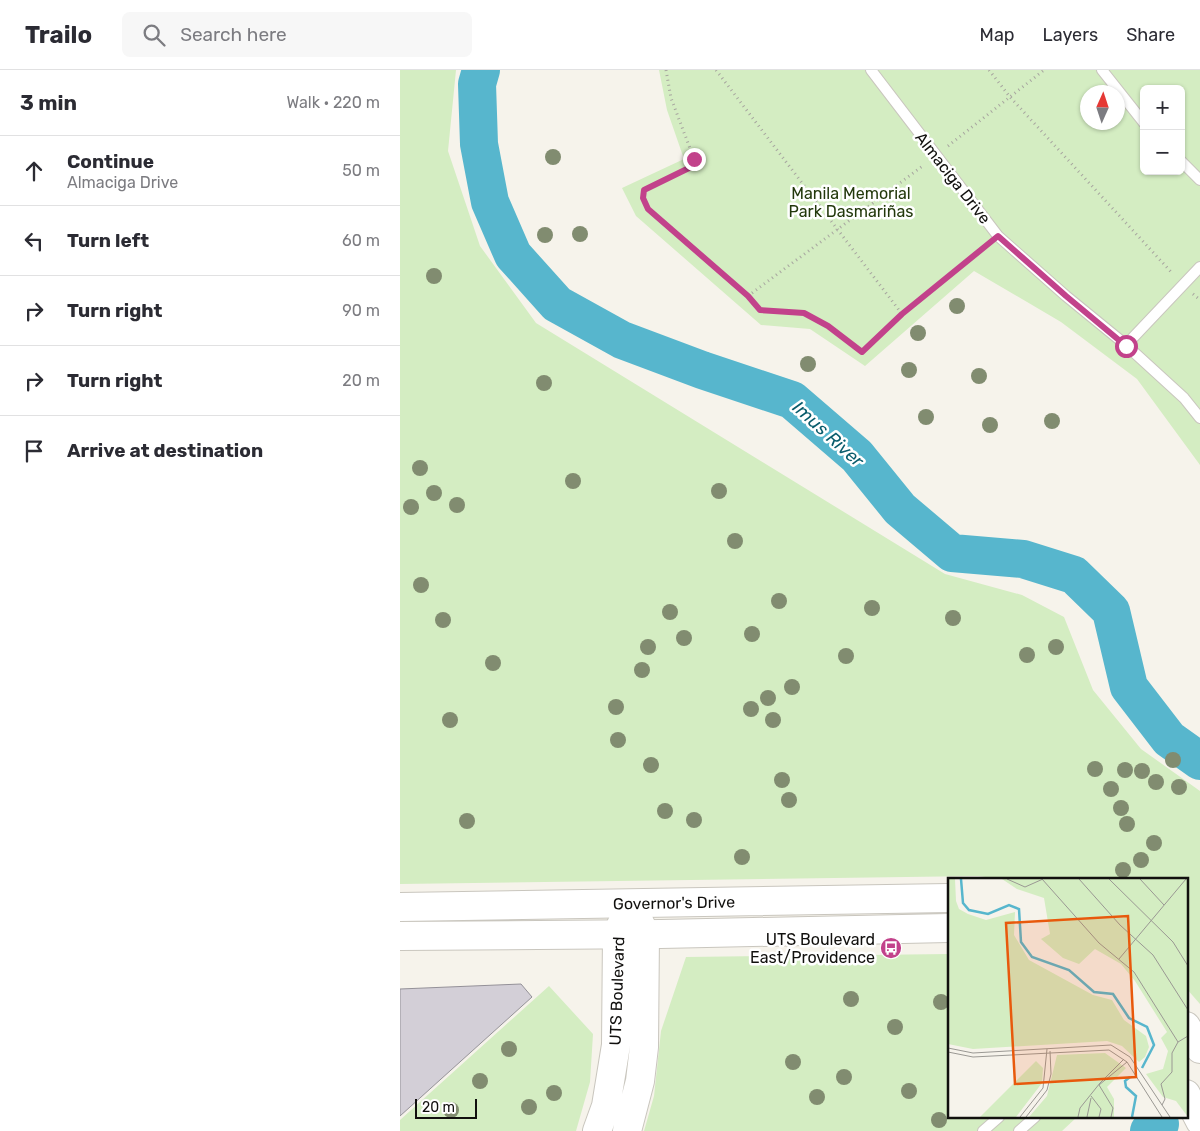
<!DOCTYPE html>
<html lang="en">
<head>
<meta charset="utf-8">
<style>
	body { margin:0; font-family:Rubik,sans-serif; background:#f7f7f7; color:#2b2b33 }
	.controls { position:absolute; right:15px; top:15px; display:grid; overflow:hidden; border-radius:8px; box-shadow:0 1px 4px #0004 }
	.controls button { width:45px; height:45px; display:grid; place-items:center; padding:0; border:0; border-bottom:1px solid #e1e1e2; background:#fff; color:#2b2b33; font:25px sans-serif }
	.compass { position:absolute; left:680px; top:15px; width:45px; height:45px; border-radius:50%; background:#fff; box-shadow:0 1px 4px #0004; rotate:3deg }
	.scale { position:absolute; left:15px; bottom:12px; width:62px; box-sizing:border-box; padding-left:5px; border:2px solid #11100e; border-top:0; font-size:14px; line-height:18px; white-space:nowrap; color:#11100e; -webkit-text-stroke:4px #fff; paint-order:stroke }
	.stop { position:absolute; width:15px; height:15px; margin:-11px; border:4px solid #c2428b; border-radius:50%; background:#fff }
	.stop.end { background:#c2428b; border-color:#fff; box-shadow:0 1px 5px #0008 }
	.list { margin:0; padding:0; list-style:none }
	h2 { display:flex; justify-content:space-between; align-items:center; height:65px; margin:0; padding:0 20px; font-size:21px }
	h2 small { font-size:16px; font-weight:400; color:#7c7c81 }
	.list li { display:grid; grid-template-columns:32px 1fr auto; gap:15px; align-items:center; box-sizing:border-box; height:70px; padding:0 20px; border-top:1px solid #e1e1e2 }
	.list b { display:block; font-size:19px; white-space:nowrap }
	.list p { margin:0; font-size:16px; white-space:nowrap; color:#7c7c81 }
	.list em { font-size:16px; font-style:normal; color:#7c7c81 }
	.icon { flex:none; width:28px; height:28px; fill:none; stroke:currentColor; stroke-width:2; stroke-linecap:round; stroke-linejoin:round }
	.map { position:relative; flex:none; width:800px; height:1061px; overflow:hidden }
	header { display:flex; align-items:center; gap:30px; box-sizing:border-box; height:70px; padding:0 25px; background:#fff; border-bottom:1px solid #e1e1e2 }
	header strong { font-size:24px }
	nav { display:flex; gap:28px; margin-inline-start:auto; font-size:18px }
	.search { width:350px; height:45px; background:#f7f7f7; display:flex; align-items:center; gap:12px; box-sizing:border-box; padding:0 18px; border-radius:8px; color:#7c7c81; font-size:19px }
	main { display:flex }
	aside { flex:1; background:#fff }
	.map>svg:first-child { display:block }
	.green { fill:#d4edc2; fill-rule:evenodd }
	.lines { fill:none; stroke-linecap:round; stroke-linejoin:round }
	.river { stroke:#57b6cd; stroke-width:38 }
	.building { fill:#d3cfd7; stroke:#949198 }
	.lane-casing { stroke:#c9c6be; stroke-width:12 }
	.secondary-casing { stroke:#c9c6be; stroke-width:30 }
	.highway-casing { stroke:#c9c6be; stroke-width:30 }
	.path { stroke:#a7a59f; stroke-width:3; stroke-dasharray:1 4; stroke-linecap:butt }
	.lane { stroke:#fff; stroke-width:10 }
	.secondary { stroke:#fff; stroke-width:28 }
	.highway { stroke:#fff; stroke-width:28 }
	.tree { fill:#818c70 }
	.route { stroke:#c2428b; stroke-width:6 }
	.labels { text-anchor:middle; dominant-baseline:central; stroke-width:5; stroke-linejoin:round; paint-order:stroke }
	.street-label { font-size:16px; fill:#11100e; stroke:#fff }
	.park-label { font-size:16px; fill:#22380b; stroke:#fff }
	.poi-label { font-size:16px; fill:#11100e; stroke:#fff; text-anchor:end }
	.water-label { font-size:18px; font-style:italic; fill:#095c6c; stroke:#fff }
	.inset-river { fill:none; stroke:#57b6cd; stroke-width:2.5 }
	.inset-road { fill:none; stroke:#9a9893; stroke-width:1 }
	.view { fill:#e8590c; fill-opacity:0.15; stroke:#e8590c; stroke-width:2.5 }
	.inset-edge { fill:none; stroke:#11100e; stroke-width:2.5 }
</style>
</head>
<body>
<header>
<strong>Trailo</strong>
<div class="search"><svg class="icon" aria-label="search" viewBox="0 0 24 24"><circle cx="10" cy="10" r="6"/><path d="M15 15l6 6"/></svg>Search here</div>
<nav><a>Map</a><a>Layers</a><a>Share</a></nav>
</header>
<main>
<aside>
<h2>3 min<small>Walk · 220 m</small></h2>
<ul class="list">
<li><svg class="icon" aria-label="ahead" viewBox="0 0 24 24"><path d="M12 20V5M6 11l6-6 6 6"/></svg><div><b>Continue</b><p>Almaciga Drive</p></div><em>50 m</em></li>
<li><svg class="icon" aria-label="left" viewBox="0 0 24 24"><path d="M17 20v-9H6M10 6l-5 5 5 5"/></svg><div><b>Turn left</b></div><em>60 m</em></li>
<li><svg class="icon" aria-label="right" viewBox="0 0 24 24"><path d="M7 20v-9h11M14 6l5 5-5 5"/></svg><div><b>Turn right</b></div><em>90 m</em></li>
<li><svg class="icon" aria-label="right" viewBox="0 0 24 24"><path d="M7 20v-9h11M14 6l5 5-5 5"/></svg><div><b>Turn right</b></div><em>20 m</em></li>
<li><svg class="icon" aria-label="arrive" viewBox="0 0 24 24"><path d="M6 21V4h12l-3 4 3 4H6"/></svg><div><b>Arrive at destination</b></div></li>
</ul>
</aside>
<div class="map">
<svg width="800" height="1061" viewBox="0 0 800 1061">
	<rect width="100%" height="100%" fill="#f6f3eb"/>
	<path class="green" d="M0,0H56L48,81L80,176L136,253L545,504L622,525L664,547L693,620L741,679L800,721V934L786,918V810H607L578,806L0,814Z
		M259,0H800V395L737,309L661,252L574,201L465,296L410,259L361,255L236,146L222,118L284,89L267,40ZM744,19H781V101H744ZM688,22H718V52H688Z
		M549,884V1047H677L662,1061H244L254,1026L261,961L286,887Z
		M149,916L193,964L190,1012L176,1061H0V1050Z"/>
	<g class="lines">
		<path class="river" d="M81,0L77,14L79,74L90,132L113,185L157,234L222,270L302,300L392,330L457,386L500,439L552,483L623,489L674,505L711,541L729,617L769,669L800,691
			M749,1061L760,1054"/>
	</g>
	<path class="building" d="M121,914L132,927L0,1046V919Z"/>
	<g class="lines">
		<g class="lane-casing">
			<path id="lane" d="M471,0L598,166L666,226L726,275L784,328L800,348
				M702,0L744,53
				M781,91L800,110
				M726,275L800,197
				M583,1061L599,1047
				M619,1061L635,1047"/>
		</g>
		<g class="secondary-casing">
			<path id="secondary" d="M197,1061L206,1036L216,975L217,864L227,842
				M227,1061L240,1011L244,977L245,864L231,834"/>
		</g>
		<g class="highway-casing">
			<path id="highway" d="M0,837L549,828
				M0,866L261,864L549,858
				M786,956L800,979
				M786,1024L800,1051"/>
		</g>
		<path class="path" d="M266,0L271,28L294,89L291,97L244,120L243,129L248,139L348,226L360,240L404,243L428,256L462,282L502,245L587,175
			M316,0L502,244
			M589,0L610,27L773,204
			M548,76L644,0
			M793,224L800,230
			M348,226L524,95"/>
		<use href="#lane" class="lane"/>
		<use href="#secondary" class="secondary"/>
		<use href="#highway" class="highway"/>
	</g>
	<g class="tree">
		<circle cx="153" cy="87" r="8"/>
		<circle cx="180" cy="164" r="8"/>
		<circle cx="145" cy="165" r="8"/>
		<circle cx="34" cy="206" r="8"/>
		<circle cx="557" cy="236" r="8"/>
		<circle cx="518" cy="263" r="8"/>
		<circle cx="408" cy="294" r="8"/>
		<circle cx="509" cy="300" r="8"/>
		<circle cx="579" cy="306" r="8"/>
		<circle cx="144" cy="313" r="8"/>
		<circle cx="526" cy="347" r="8"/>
		<circle cx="652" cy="351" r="8"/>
		<circle cx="590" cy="355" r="8"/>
		<circle cx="20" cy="398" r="8"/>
		<circle cx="173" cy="411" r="8"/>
		<circle cx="319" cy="421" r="8"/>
		<circle cx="34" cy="423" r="8"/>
		<circle cx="57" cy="435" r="8"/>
		<circle cx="11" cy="437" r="8"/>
		<circle cx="335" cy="471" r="8"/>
		<circle cx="21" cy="515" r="8"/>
		<circle cx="379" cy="531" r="8"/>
		<circle cx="472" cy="538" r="8"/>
		<circle cx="270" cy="542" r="8"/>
		<circle cx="553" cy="548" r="8"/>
		<circle cx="43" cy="550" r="8"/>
		<circle cx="352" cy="564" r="8"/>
		<circle cx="284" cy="568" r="8"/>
		<circle cx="248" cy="577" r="8"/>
		<circle cx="656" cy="577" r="8"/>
		<circle cx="627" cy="585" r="8"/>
		<circle cx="446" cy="586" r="8"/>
		<circle cx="93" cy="593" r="8"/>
		<circle cx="242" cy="600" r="8"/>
		<circle cx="392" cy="617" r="8"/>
		<circle cx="368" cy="628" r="8"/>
		<circle cx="216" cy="637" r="8"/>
		<circle cx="351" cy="639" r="8"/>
		<circle cx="50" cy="650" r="8"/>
		<circle cx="373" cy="650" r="8"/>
		<circle cx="218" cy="670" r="8"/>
		<circle cx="773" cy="690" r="8"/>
		<circle cx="251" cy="695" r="8"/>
		<circle cx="695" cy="699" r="8"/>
		<circle cx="725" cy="700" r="8"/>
		<circle cx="742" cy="701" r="8"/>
		<circle cx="382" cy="710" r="8"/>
		<circle cx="756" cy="712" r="8"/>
		<circle cx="779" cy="717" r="8"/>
		<circle cx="711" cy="719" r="8"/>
		<circle cx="389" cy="730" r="8"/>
		<circle cx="721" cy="738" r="8"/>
		<circle cx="265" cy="741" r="8"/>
		<circle cx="294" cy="750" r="8"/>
		<circle cx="67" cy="751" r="8"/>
		<circle cx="727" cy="754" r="8"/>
		<circle cx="754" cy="773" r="8"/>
		<circle cx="342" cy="787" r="8"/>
		<circle cx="741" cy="790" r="8"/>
		<circle cx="723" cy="800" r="8"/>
		<circle cx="451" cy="929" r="8"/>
		<circle cx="541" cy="932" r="8"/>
		<circle cx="495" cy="957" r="8"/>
		<circle cx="109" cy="979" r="8"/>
		<circle cx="393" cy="992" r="8"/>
		<circle cx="444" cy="1007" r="8"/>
		<circle cx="80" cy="1011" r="8"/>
		<circle cx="509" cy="1021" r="8"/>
		<circle cx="154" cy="1023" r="8"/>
		<circle cx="417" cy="1027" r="8"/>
		<circle cx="129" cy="1037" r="8"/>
		<circle cx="51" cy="1040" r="8"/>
		<circle cx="539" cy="1050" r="8"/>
	</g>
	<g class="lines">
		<path class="route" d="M294,89L291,97L244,120L243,128L248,139L348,226L360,240L404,243L428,256L462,282L502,244L598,166L666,226L726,276"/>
	</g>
	<defs>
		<g id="bus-disc" transform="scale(1.125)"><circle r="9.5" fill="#c2428b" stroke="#fff"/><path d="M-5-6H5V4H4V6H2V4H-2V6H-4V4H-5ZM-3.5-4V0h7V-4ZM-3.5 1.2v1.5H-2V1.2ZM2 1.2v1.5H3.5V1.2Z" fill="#fff"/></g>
	</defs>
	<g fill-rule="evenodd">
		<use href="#bus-disc" x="491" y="878"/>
	</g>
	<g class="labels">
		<g class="street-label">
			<text transform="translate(553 108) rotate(52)">Almaciga Drive</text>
			<text transform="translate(274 833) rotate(-1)">Governor's Drive</text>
			<text transform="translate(217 921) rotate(-88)">UTS Boulevard</text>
		</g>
		<g class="park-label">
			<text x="451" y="123">Manila Memorial<tspan x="451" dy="18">Park Dasmariñas</tspan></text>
		</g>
		<g class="poi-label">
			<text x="475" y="869">UTS Boulevard<tspan x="475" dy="18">East/Providence</tspan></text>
		</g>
		<g class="water-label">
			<text transform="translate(428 364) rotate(42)">Imus River</text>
		</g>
	</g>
	<g transform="translate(548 808)">
		<rect width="240" height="240" fill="#f6f3eb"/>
		<path d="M0,1H7L8,23L11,31L20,36L38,42L67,34L66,57L81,82L145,117L164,122L176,142L198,158L201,169L197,179L191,184L174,168L159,163L25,171L0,166ZM54,1H240V239L228,223L215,219L198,196L215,191L220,173L213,160L219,154L187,103L173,86L147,71L131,86L115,80L93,61L102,56L96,20L69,11ZM157,175L178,190L159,209L166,221V239H81L99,218L109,177ZM88,183L95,190L94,205L68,239H32Z" fill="#d4edc2"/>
		<path class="inset-river" d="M13,1L15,25L21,32L40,36L61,27L71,31L73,64L84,79L121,92L146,114L165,116L181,140L199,149L206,167L194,190M182,199L177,203L178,209L188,218L184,239"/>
		<path class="inset-road" d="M59,1L77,9L95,1M94,1L151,65L186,94L230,164M131,1L172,47L205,77L240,132M161,1L225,64L240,88M192,1L216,27M171,81L238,1M0,170L25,175L163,167L182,179L222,239M0,174L25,179L161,172L179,184L214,239M151,207L179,184M151,207L165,230L163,239M143,218L153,231L151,239M214,227L217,221L213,206L224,194V175L230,164L240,158M72,239L95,210L99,171M78,239L99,212L103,196L102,173M130,239L132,230L152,205L176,181M139,239L143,220"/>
		<path class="view" d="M180,38L188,199L67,206L58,45Z"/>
		<rect width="240" height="240" class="inset-edge"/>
	</g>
</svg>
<div class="controls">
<button>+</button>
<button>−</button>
</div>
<svg class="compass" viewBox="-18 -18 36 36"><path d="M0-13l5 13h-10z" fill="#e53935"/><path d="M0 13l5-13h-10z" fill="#7c7c81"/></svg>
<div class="scale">20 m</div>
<div class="stop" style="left:726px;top:276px"></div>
<div class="stop end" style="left:294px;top:89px"></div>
</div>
</main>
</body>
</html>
